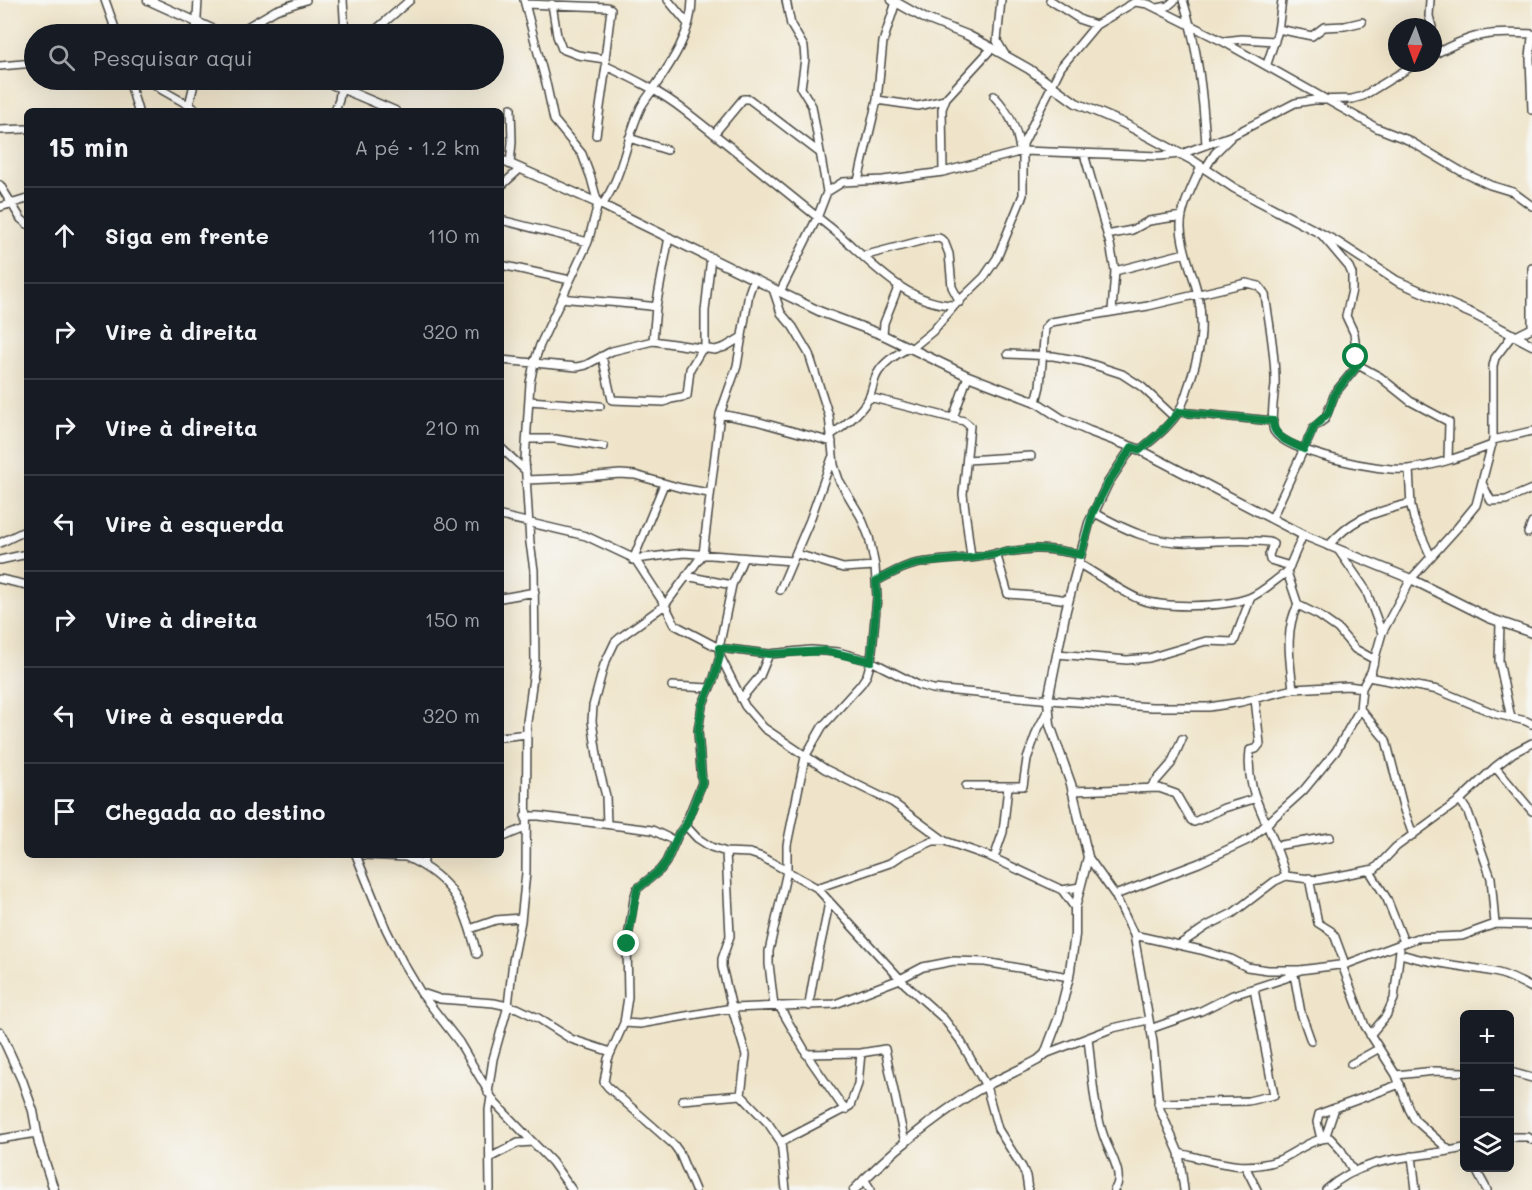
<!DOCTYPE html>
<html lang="pt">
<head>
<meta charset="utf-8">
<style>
	body { margin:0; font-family:Mali,sans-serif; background:#242831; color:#f1f3f6 }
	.controls { position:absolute; right:18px; bottom:18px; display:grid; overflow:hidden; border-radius:9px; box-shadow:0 6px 24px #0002 }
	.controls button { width:54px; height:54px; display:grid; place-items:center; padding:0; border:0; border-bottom:2px solid #363941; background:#171b24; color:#f1f3f6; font:30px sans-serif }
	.compass { position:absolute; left:1388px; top:18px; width:54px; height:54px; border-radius:50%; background:#171b24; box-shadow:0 6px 24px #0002; rotate:182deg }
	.stop { position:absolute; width:18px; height:18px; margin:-14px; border:4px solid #0b8043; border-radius:50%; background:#fff }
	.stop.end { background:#0b8043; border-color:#fff; box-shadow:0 2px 6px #0008 }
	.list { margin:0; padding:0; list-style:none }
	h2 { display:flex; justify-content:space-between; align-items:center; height:78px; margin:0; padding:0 24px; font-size:26px }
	h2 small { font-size:20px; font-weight:400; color:#9ea1a6 }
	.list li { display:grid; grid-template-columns:39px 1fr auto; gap:18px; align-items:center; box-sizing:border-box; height:96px; padding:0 24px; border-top:2px solid #363941 }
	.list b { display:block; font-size:22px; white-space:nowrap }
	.list em { font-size:20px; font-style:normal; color:#9ea1a6 }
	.icon { flex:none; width:33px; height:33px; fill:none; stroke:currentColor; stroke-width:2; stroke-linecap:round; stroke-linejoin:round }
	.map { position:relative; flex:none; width:1532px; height:1190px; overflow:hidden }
	.search { position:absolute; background:#171b24; box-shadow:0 6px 24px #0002; left:24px; top:24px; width:480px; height:66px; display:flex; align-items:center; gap:15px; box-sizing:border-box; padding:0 21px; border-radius:33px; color:#9ea1a6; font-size:22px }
	.panel { position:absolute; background:#171b24; box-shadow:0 6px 24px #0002; left:24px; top:108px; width:480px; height:750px; border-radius:9px }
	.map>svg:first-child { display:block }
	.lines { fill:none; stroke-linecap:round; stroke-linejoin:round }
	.minor-casing { stroke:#484743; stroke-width:10 }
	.tertiary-casing { stroke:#484743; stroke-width:11 }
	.minor { stroke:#fff; stroke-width:7 }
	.tertiary { stroke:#fff; stroke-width:8 }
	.route { stroke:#0b8043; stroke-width:8 }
</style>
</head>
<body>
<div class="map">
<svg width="1532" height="1190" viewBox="0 0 1532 1190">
	<rect width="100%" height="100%" fill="#f6f6f2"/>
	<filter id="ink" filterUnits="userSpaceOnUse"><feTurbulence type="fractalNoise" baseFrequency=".0167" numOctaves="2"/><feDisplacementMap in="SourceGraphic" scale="12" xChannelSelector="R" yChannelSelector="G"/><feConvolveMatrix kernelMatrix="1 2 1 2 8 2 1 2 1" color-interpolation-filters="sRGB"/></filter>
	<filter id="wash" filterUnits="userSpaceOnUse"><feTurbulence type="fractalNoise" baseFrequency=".008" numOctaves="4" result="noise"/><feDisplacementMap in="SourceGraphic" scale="24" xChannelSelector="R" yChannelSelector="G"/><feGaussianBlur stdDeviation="1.35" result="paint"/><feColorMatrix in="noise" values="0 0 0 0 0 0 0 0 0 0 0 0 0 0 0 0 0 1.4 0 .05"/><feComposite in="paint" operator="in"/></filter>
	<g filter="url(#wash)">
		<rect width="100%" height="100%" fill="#efe4c9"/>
	</g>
	<g filter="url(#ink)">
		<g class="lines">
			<g class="minor-casing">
				<path id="minor" d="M105,0L117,34
					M343,0L345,34
					M668,0L688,24
					M786,0L791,25L804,47L805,59L801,88L812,106L827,192
					M1001,0L997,41L1004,53
					M1050,0L1081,20L1096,25
					M1183,0C1198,48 1203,95 1206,145
					M1430,0L1429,16L1432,27
					M525,4L607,7L611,9L605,59L606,66L596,135
					M552,4L557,36L562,49L578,55L605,59
					M1158,8L1168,6L1175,0
					M1278,29L1312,36L1324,27L1345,26L1362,22
					M1433,33L1438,52
					M196,34L198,0
					M235,34L276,10L306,0
					M371,34L410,0
					M1532,37L1530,58L1532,110
					M1224,41L1242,39L1275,41
					M1433,55C1472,34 1488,31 1532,34
					M1267,64L1278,31L1282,0
					M0,66L34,63
					M606,66C634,79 661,92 685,111C734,149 782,189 831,228C867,257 904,305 955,305
					M129,80L138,111
					M149,80L162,90L199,111
					M994,96C1009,112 1017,128 1020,150
					M877,100L918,106L945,100
					M189,105L195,80
					M335,111L339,100L342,80
					M0,130L26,129
					M714,134L743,99H749L820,153
					M629,138L667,150
					M1084,154L1110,244L1115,271L1112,311
					M510,164L512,142L511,108
					M1205,169L1215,153L1231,137
					M943,172L942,109L946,98L992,48
					M858,181L877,100L883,42L896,2
					M0,185L21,219L27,224
					M501,186L520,169
					M602,205C623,176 626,139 641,107C645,100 650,94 654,88C672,62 692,32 692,0
					M0,207L27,199
					M501,220L588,242
					M1107,235L1132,230L1149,221L1182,216
					M863,256L928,239L939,238L944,241L949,254L952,287L960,302
					M501,265L570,280
					M1532,268V327
					M1115,271L1185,253
					M773,289L781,313L793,327L809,354L829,416L834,465L839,480L861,517L869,537L875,566L877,597L871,661L867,675L861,684L822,727L805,757L787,845V871L769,951V964L774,1006
					M780,292L817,218L827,192L843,182L883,180L943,172L1023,151L1159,156L1181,154L1233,135L1295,103L1314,100L1352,99L1363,96L1417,63
					M562,298C594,302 624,302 656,307
					M883,335L884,323L899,285
					M1516,336L1532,328
					M653,341L656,307L669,237
					M705,349V311L711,257
					M911,349L933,331L955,305L984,277L997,258L1023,195V144L1061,67L1096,25L1135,2L1148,4L1222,41L1377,128L1408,140L1464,173L1490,185L1513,192L1532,206
					M1008,354L1053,356L1082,361L1122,374L1142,387L1174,417
					M602,356L612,400L664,402L671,399L687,396L690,369L702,349
					M501,360L577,367L586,365L612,351L653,341L715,350L725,347L742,337
					M1358,365L1380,377L1410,401L1449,422L1448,459
					M869,397L964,421L970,426L963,494L971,557
					M529,401L600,406
					M1036,402L1040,386L1045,328L1051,322L1148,306L1246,283L1259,286L1265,294C1269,323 1276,357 1275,385C1274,395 1270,423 1274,431C1287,453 1382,472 1408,469C1436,466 1465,455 1492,445
					M1179,412L1273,421
					M720,414L756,421L832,442
					M953,418L968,376
					M832,434C845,426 861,412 869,398C873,389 873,379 879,371C886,360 898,354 908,348
					M527,439H555L604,447
					M1493,440L1532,431
					M501,448L526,471
					M1140,450C1154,438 1170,426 1179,411C1184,403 1186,393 1189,385C1200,352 1205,329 1198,295C1193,272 1182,251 1181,228C1180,207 1194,185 1201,166
					M967,460L1031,456
					M1409,469L1411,506L1414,519L1431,557
					M526,480L574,478L620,474L635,475L681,488L709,493
					M1482,483L1491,501L1506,500L1532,489
					M1093,512C1124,529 1153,544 1190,542C1217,542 1242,538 1269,542L1273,544L1269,555L1270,560L1290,566
					M501,516L586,536L635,559L665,605L675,625L719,648L769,654L811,650L838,652L871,661L918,685L933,689L1062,701L1152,707H1209L1241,702L1293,689L1348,686L1362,688
					M1272,518L1314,427L1325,419L1335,393L1358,365L1354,333L1346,316L1352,290V274L1349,267L1321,234
					M1528,533L1532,523
					M1303,535L1287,572L1298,605L1318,615L1338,629L1355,649L1375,660
					M0,543L27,530
					M1328,546C1356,515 1372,514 1410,503
					M1339,551L1366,590L1382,633
					M996,553L1008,594L1046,597L1068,600
					M797,554L843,568L875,566
					M635,559L684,553L792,561
					M743,559L732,585L719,648L720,656L745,706L764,728L825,769L892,802L945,841
					M0,560L27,554
					M633,560L664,484
					M1079,564C1099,575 1118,590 1139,599C1164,609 1224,607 1249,598C1262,593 1275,580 1287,572
					M686,576L732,585
					M0,579L27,585
					M876,581C889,575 901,567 915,564C937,559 961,560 984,556C1025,549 1040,545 1081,555
					M780,590L810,520L832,458
					M501,598L535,592
					M1500,622L1499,661L1511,718
					M1057,654L1127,660L1149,658L1206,641L1234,642L1251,597
					M1368,677L1438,690L1496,714L1526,721L1532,724
					M672,686L709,688
					M1293,689C1290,662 1284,629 1298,605
					M741,699L760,676L769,654
					M1255,699L1260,744L1256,749L1250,750C1246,783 1257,802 1270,832C1276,846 1281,861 1286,876
					M1360,709L1386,740L1404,810L1413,835
					M501,737L527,734
					M1495,767L1532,811
					M966,786H1023L1027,759L1037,731L1047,712
					M1150,788L1171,764L1182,739
					M1072,791L1159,788L1176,794L1191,820L1194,822L1224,808L1254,799
					M1460,800L1468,812L1491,878L1495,924
					M525,816H539L652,830L675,841
					M607,824L606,796L599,769L592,721L593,706L604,665L615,642L622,636L665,605L703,554L720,414L737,366L749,293L754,279
					M685,825L697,838L711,847L726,852L750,853L762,857L817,888L905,984L944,1019L960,1040L986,1086L998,1129L1022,1167L1026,1176L1028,1190
					M501,838L525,828
					M1275,846L1330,837
					M726,852L730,936L722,959V967L732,1008L746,1055L741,1095L768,1123L781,1142L786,1190
					M356,855L386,929L402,961L421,993L459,1042L495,1103L552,1162L572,1190
					M365,855L406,857L414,855
					M406,857C454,879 464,905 477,954
					M1088,857L1115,895L1134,935L1153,1042L1159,1107L1179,1153L1184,1190
					M994,858L1003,832L1008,787
					M423,865L425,855
					M1369,870L1387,899L1404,942
					M1309,878L1318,923L1331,931L1335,937L1345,964
					M817,888L890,863L902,855L933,841H945L991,857L1062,890L1080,887
					M1062,890L1075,908
					M1115,895L1199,863L1250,839L1303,791L1336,751L1360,709L1362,688L1371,672L1382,633L1411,579L1458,527L1476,505L1493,440V366L1495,358L1513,334
					M470,929L496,920L521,918
					M1134,935L1201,950L1231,959L1247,967L1268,970H1300L1347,964L1417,938L1462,936L1495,924L1532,925
					M1179,945L1207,926L1233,913L1275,881L1286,876L1317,880L1375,869L1396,847L1460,800L1495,767L1513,753L1532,743
					M1401,954C1433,965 1466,965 1498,973C1510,976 1521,982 1532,988
					M1342,965L1365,1026L1396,1075L1409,1109L1415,1120L1449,1150
					M1294,974L1301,1013L1311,1041
					M422,993L440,999L494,1003L517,1008L538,1018L571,1039L611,1052
					M779,1006L811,1061L845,1110
					M809,1006C813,970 824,936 829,901
					M624,1023L640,1024L732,1008L835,1004L900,979L923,967L954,961L985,962L1069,977
					M1150,1029L1201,1011L1233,995L1286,978L1300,970
					M1370,1035L1386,1016L1394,999L1400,950
					M1088,1038C1092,1070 1093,1106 1104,1137C1109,1152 1126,1176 1114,1190
					M806,1054L861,1053L885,1049L905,1143
					M1045,1054L1113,1028L1148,1020
					M1351,1064L1378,1049
					M1510,1072L1532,1078
					M1396,1075L1435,1071L1464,1072
					M488,1093L493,1059L508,1006L513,961L521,921L526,873L527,722L535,663L534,570L530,543L525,460L530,383L534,363L540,345L588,242L598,204L591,178L582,154L554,120L547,87L524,0
					M682,1100L741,1095
					M1158,1103L1248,1101L1274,1095L1254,989
					M1510,1137H1528L1532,1140
					M1325,1138L1335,1108
					M0,1139L37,1133
					M1321,1139L1317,1122L1319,1114L1400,1084
					M781,1142L850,1106L858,1084L861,1053
					M1179,1153C1212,1161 1245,1173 1279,1160C1295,1153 1312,1138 1330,1138L1341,1150L1354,1172
					M1412,1156L1416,1190
					M491,1157L518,1143L533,1142
					M1245,1166L1257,1190
					M1475,1168L1487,1190
					M864,1179L871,1190
					M490,1190L489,1110L491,1097
					M695,1190L679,1152L674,1145L608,1087L604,1082L608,1059L624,1023L628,997L627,944L634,899L637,889L660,870L666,862L678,835L685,825L702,783L698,731L702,706L714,678L720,656
					M1326,1190C1366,1154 1415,1159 1464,1148"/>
			</g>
			<g class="tertiary-casing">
				<path id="tertiary" d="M148,0L223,34
					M892,0L924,18L967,35L992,48L1029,69L1076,103L1123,123L1192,160L1234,188L1337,242L1397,281L1475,315L1532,345
					M322,80L395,111
					M501,160L602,205L821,312L883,335L968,376L1036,402L1062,419L1089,431L1140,450L1303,535L1411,579L1489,618L1532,633
					M0,1032L22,1080L33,1111L39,1144L54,1190
					M854,1190C888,1154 934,1117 976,1091C996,1080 1018,1071 1038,1060L1045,1054L1059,1017L1069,977L1075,935V908L1088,857L1071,784L1050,725L1048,700L1066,610L1089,523L1108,483L1132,447"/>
			</g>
			<use href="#minor" class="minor"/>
			<use href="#tertiary" class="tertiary"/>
		</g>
	</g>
	<g class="lines" filter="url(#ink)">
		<path class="route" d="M627,944L637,889L660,870L666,862L678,835L686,825L702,783L698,731L702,706L714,678L720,656L719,648L769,654L825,651L871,661L877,597L876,581C889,575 901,567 915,564C937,560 961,560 984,556C1024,549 1040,545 1081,555L1093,512L1108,483L1132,447L1140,450L1163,430L1179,412L1273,421C1272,437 1291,443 1304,449L1314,427L1328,413L1335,393L1358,365L1356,357"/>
	</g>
</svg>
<div class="controls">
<button>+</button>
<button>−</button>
<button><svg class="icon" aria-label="layers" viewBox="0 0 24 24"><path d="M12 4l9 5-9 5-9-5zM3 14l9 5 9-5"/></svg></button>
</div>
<svg class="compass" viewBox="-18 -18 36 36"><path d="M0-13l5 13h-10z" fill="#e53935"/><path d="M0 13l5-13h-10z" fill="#9ea1a6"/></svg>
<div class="stop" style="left:1356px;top:357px"></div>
<div class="stop end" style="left:627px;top:944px"></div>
<div class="search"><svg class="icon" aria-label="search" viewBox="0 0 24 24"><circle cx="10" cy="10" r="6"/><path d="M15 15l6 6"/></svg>Pesquisar aqui</div>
<section class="panel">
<h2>15 min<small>A pé · 1.2 km</small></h2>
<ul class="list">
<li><svg class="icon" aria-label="ahead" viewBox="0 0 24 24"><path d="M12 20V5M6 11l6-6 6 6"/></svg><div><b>Siga em frente</b></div><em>110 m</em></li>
<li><svg class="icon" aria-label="right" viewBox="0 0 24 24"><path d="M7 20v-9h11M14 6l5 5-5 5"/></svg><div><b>Vire à direita</b></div><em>320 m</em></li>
<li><svg class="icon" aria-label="right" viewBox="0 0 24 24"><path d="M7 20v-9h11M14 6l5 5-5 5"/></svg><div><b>Vire à direita</b></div><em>210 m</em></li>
<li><svg class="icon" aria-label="left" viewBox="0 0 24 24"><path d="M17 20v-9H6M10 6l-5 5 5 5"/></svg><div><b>Vire à esquerda</b></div><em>80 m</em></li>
<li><svg class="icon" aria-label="right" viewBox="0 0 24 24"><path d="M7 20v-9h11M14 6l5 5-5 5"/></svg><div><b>Vire à direita</b></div><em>150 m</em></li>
<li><svg class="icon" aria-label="left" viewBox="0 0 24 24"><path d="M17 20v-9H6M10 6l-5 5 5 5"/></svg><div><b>Vire à esquerda</b></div><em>320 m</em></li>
<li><svg class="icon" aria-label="arrive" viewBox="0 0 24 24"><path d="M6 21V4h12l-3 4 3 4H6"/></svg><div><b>Chegada ao destino</b></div></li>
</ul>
</section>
</div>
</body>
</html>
